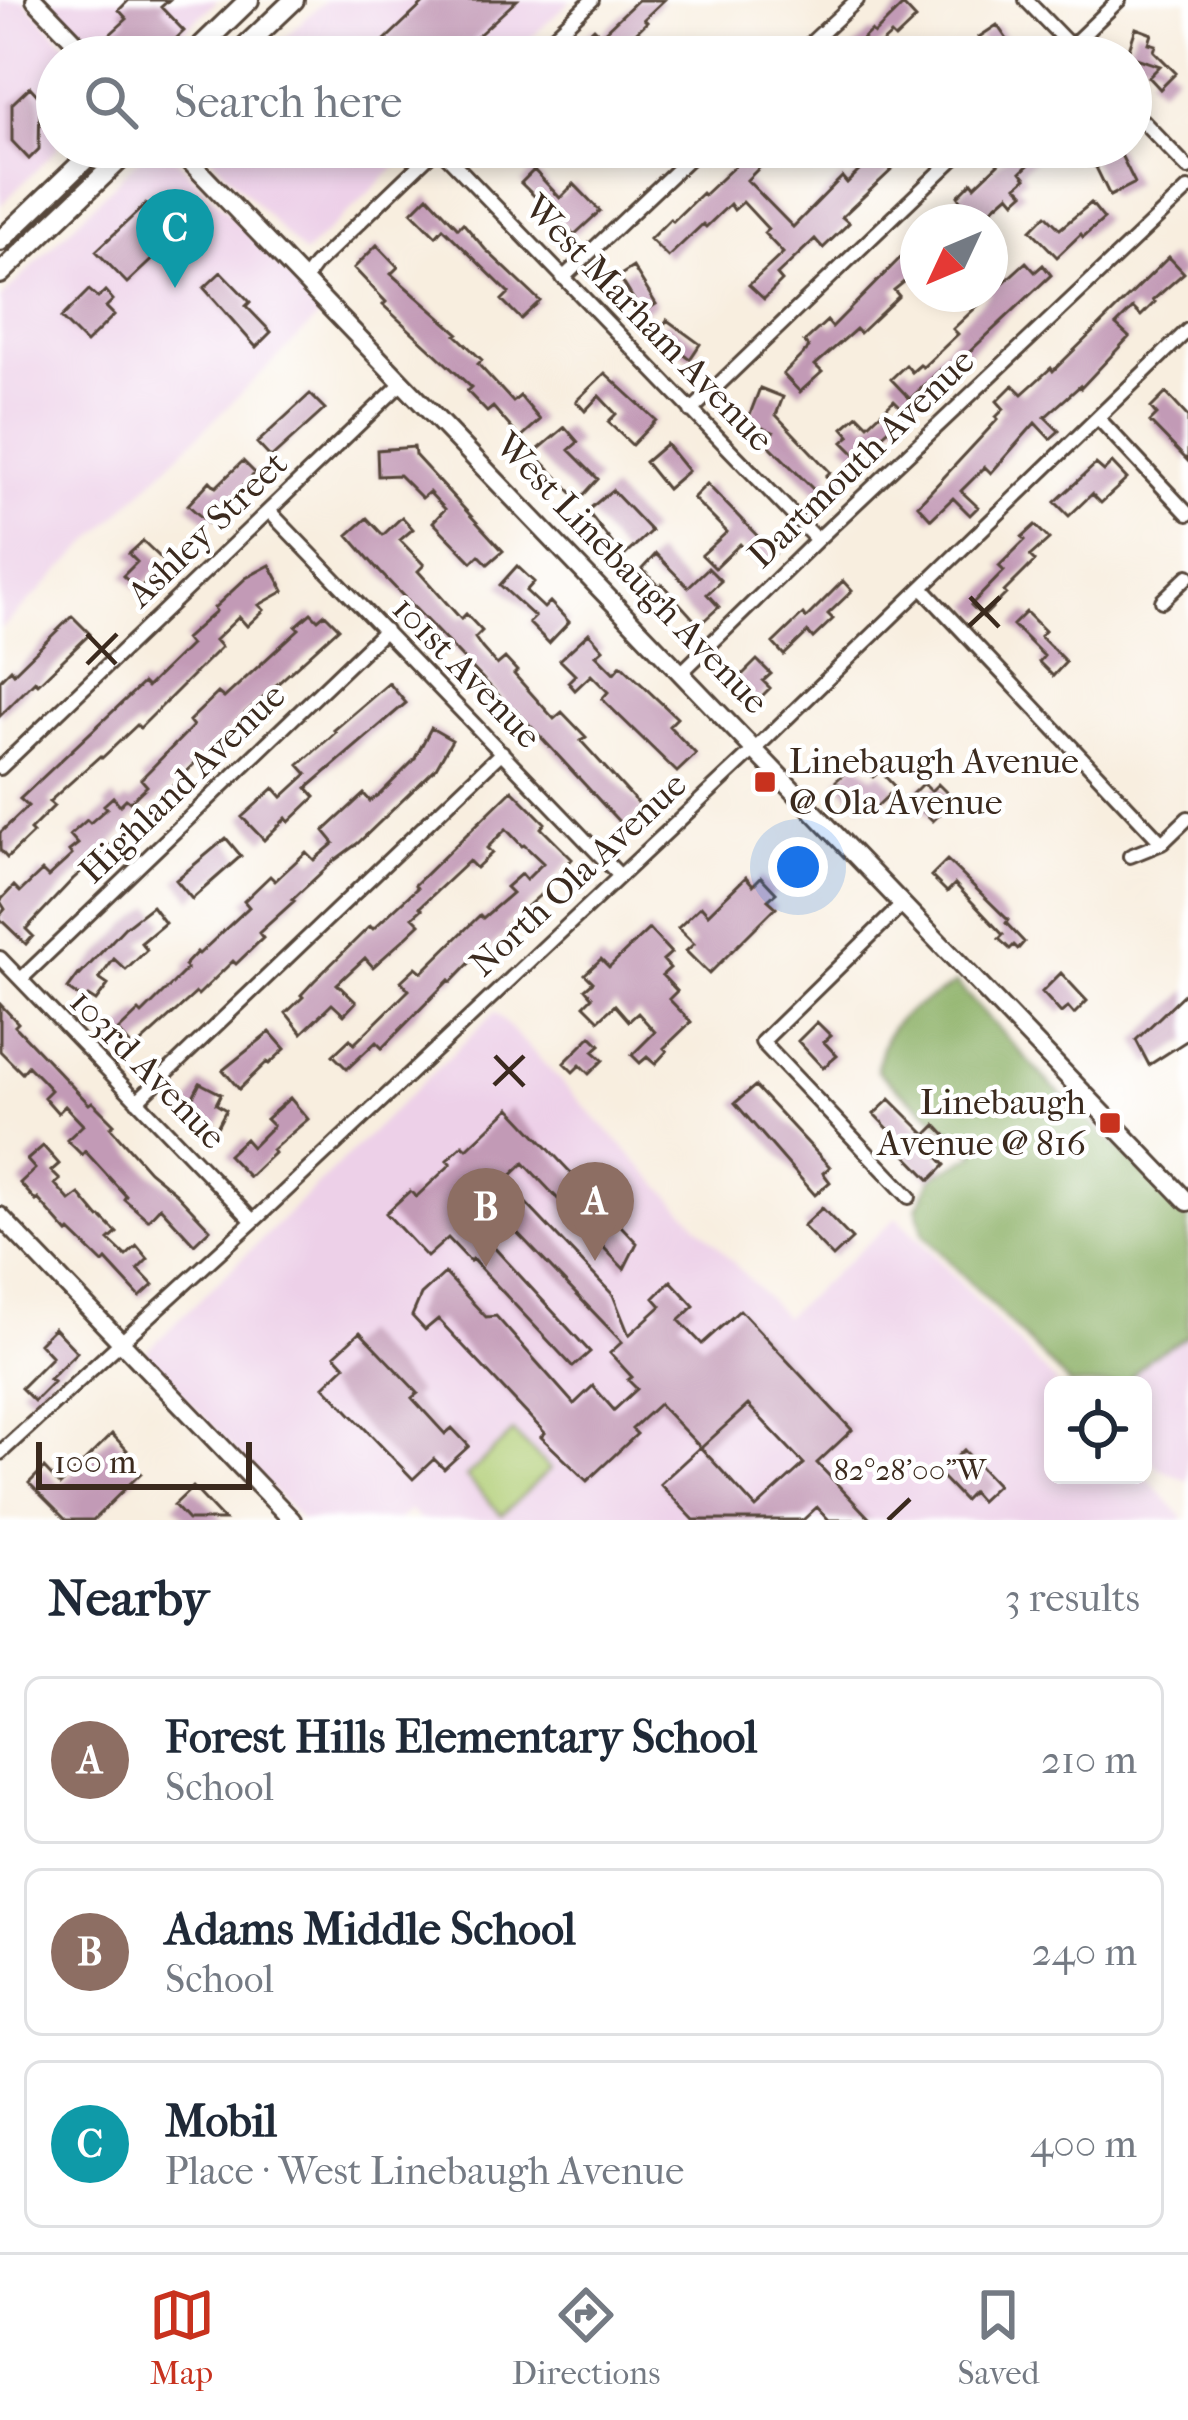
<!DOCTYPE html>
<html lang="en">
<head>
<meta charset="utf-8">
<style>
	body { margin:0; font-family:"IM FELL French Canon",serif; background:#f2f2f3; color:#1f2937 }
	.controls { position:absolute; right:36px; bottom:36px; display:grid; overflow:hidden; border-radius:18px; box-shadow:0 6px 18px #0003 }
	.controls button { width:108px; height:108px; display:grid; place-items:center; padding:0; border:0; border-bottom:3px solid #e0e1e3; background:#fff; color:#1f2937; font:60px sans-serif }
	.compass { position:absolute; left:900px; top:204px; width:108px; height:108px; border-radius:50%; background:#fff; box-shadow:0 6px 18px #0003; rotate:226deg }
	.scale { position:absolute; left:36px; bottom:30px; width:216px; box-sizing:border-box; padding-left:12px; border:6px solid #3b2a1e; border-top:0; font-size:33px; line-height:42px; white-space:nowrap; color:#3b2a1e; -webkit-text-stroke:9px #fff; paint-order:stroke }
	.you { position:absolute; left:798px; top:867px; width:42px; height:42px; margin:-30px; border:9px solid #fff; border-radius:50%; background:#1a73e8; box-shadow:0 0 0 18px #1a73e833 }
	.badge { display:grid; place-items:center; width:78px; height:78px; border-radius:50%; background:#c8321e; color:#fff; font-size:39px; font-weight:700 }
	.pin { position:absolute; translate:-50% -99px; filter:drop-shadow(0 3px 6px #0008) }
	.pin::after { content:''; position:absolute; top:63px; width:42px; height:36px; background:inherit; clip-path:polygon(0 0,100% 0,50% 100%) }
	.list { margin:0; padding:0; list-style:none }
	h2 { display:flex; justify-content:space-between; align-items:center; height:156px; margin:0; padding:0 48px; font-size:51px }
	h2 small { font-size:39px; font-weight:400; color:#747a83 }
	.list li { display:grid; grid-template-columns:78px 1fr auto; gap:36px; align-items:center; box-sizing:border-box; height:168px; margin:0 24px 24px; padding:0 24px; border:3px solid #e0e1e3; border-radius:18px }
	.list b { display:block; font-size:45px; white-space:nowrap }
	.list p { margin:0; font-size:39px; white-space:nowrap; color:#747a83 }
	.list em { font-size:39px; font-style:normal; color:#747a83 }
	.icon { flex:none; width:66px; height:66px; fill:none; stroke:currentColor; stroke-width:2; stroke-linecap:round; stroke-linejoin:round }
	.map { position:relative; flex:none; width:1188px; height:1520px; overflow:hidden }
	.search { position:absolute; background:#fff; box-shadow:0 6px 18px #0003; left:36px; right:36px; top:36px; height:132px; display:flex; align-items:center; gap:30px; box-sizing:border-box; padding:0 42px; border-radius:66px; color:#747a83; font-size:45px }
	.sheet { height:732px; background:#fff }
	nav { display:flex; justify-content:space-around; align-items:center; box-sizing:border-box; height:168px; border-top:3px solid #e0e1e3; background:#fff; font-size:33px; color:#747a83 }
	nav a { display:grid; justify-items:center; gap:6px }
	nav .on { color:#c8321e }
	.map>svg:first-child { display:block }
	.built { fill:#edd0e8 }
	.green { fill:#b0cd74; stroke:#767c49; stroke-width:3 }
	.forest { fill:#8cb066; stroke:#646d42; stroke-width:3 }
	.building { fill:#c29ab6; fill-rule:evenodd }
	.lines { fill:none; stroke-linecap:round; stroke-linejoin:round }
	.street-casing { stroke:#57473b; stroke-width:18 }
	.secondary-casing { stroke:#57473b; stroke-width:22 }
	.primary-casing { stroke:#57473b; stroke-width:24 }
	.street { stroke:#fff; stroke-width:12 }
	.secondary { stroke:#fff; stroke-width:16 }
	.primary { stroke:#fff; stroke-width:18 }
	.ticks { fill:none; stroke:#3b2a1e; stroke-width:4.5 }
	.poi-dot { fill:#c8321e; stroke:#fff; stroke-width:4.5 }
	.labels { text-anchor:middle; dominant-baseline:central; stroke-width:9; stroke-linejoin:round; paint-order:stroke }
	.street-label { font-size:36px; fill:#3b2a1e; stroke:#fff }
	.poi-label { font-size:36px; fill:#3b2a1e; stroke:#fff; text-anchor:start }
	.ticks-label { font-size:30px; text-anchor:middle; fill:#3b2a1e; stroke:#fff; stroke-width:9; stroke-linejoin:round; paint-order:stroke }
</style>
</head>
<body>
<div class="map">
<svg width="1188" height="1520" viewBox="0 0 1188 1520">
	<rect width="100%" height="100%" fill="#fff"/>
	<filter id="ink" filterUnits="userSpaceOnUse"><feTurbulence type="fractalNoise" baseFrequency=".00833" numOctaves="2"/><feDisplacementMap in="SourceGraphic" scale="24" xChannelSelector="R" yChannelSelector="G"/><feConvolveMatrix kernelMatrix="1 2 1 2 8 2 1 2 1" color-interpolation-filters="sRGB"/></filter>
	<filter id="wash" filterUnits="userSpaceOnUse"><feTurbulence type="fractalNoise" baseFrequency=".004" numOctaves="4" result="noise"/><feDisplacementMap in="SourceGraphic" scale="48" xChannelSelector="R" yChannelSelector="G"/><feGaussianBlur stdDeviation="2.7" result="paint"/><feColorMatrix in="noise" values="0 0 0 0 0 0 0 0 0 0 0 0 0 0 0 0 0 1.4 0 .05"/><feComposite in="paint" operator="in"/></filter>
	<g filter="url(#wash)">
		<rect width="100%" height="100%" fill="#f8eedf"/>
		<path class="built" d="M0,0H24L78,57H57V147H59L0,206Z
			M47,0H218L155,57H101Z
			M325,0H571L511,57H265Z
			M151,147H165L323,313L0,630V299Z
			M202,147H417L304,254Z
			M495,1012L785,1317L897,1217L1058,1385H1053V1475L1143,1474L1184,1518L1182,1520H420L410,1510L398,1520H301L144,1354Z
			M1188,1336V1481L1158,1468L1143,1453V1385H1123L1150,1358Z"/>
		<path class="green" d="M513,1432L550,1469L502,1515L466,1477Z"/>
		<path class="forest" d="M956,983L1049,1083L1140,1169L1188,1220V1336L1150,1358L1123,1385H1070L924,1235L917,1208L933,1176L976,1154C945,1124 910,1100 877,1071C884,1015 913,1010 956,983Z"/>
		<g id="blocks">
			<path class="building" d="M129,0H169L161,7L184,31L157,57L140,40L123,56L106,38L127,19L119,10Z
				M427,0H517L470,43L484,57H367Z
				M638,0H664L644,19L647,22L616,52L620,57H581L573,48L594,28L601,35Z
				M903,5L916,19L895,39L891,35L867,57H857L851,50L871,31L874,34Z
				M997,25L1015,51L1007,57H970L985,46L979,37Z
				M1136,28L1152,34L1149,43L1156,45L1154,51L1176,73L1160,89L1149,77L1160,66L1127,55Z
				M30,87L40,98L39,149L29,159L12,141V104Z
				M755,147H765L772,155L747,180L793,227L842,177L847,183L883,147H916L842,217L849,223L823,248L815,239L777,275L782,281L764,299L749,285L783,253L764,233L768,229L743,202L734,210L730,204L706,227L703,224L668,257L650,239L670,219L673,221L702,193L704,195Z
				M1016,147H1048L1021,172L1026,178L1017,186L1024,193L1015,201L1009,194L977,222H937L961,200L958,196L972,182L975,186Z
				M1086,147H1117L1135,183L1110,196Z
				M534,170L560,198L574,184L600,211L574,235L521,183Z
				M428,196L458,228L463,223L485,249L540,301L521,319L502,300L509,293L443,228L436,236L412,212Z
				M1091,203L1104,219L1083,237L1081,234L1057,257L1031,230L1046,215L1060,229Z
				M146,204L177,236L127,283L96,251Z
				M918,240V274L912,279L910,277L894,290L899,296L860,333L856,329L815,365L822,372L800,392L783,374L809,348L804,342L827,321L832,327Z
				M377,245L398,267L391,274L458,333L456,335L482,360L478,364L513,402L520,396L540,420L520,438L493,407L487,412L467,391L471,387L383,305L386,302L354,268Z
				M1169,257L1184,273L1153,300L1155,302L1141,316L1133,308L1116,325L1129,337L1081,388L1080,386L1045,417L1059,431L1050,439L1035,423L991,473L985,467L961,491L978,507L970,515L953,498L931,519L918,505L998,419L996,417L1004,409L997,401L1013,385L1022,394L1051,368L1053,371Z
				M1026,262L1035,272L1043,265L1051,275L946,374L941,369L910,399L891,379L906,365L912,372L920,365L923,367L958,334L953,329L990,294V265L1004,282Z
				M633,267L656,304L642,313L619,276Z
				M221,272L250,302L246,306L271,332L256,347L204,288Z
				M89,290L98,298L105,291L113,300L106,307L114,315L86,343L61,318Z
				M667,320L700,344L690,359L657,335Z
				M605,373L656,420L632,445L608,422L616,414L599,396L585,411L576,401Z
				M760,388L783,397L776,415L830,472L826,476L834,485L821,497L764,440L773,432L747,422Z
				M1166,393L1188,417V461L1150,422L1157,415L1151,408Z
				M310,394L325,409L271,458L257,443Z
				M894,400L907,413L858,457L843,442L850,436L843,428L858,415L868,425Z
				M565,427L578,442L569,450L598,479L579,500L534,453Z
				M666,444L688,471L667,489L645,462Z
				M414,447L415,455L503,551L488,564L479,555L472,562L433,522L445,509L429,492L422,498L399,475L378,476L377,450Z
				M243,461L255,473L208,523L188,505L210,481L216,487Z
				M1112,463L1127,479L1101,503L1092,494L1069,516L1055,502L1096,464L1104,471Z
				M707,484L775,554L762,567L740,544L715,568L702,555L727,532L693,498Z
				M612,490L651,531L623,557L587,511Z
				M402,517L413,529L400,540L424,565L418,571L461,619L466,614L482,631L475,638L482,648L497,665L505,658L517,671L514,674L554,719L562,712L586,737L581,741L643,809L624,827L515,709L506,717L498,708L505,702L380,572L348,535L367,518L383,535Z
				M1035,525L1049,539L1030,556L1035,561L1004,592L1006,594L983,617L971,605L1004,571L999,566L1025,540L1022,537Z
				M143,541L165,562L138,590L123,576L137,562L129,554Z
				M656,554L688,587L708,568L721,581L707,594L719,607L699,625L662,584L659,586L642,569Z
				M270,565L284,591L259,605L264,610L247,626L239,617L215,640L221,647L140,728L137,725L102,758L100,756L49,802L54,806L30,830L33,833L7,858L0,850V833L28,806L20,799L143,683L147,687L190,645L185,639L216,611L214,608L246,578Z
				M517,566L534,582L526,591L544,608L550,602L569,622L549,643L529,623L535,617L500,585Z
				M843,581L852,591L828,614L833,619L813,638L808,632L784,655L773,643L803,614L806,618Z
				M1026,612L1045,631L1040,636L1066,662L1053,676L1039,662L1044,656L1013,625Z
				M311,613L318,620L325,614L339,628L241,717L151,807L148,804L128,823L129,825L110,846L73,879L26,929L33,936L26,944L0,919V915L5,909L0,901L14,886L20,892L42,871L48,877L72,855L69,851L78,844L70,835L87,820L90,823L107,808L104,805L113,797L120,805L126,799L130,802L147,786L141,779L193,726L189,721L218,693L224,698L299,629L296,626Z
				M72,616L90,634L38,684L35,681L0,716V680L11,669L14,673Z
				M589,633L603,649L596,655L614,673L621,665L677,718L669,726L696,754L677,772L602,699L608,692L591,675L575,690L568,682L575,675L560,660Z
				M757,660L771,674L763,681L770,688L756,702L735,682Z
				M389,683L406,703L307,788L315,797L289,822L286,818L264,840L242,817L274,788L282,797L307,774L299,765L336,732L334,730Z
				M431,728L452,740L436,768L358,843L335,860L292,900L294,901L259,933L263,938L236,964L233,961L198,995L196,993L134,1049L118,1031L139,1011L142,1014L187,969L184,966L197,952L199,954L249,907L244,901L270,876L275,881L306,852L314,860L334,843L324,831L364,794L370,801L379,795L414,760Z
				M857,761L873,777L880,771L896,788L875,808L867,799L860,806L836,781Z
				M923,783L931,791L938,784L954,800L933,821L909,797Z
				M512,790L545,823L541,828L572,859L539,896L505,926L509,930L487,951L484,948L451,982L449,980L382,1048L376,1042L347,1069L333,1055L350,1039L354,1044L409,990L401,981L416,967L422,972L480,915L483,918L512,893L506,887L521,874L526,880L543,863L524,845L522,846L506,829L487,848L492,853L476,868L469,861L420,907L422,909L413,917L420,924L403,940L373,967L365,958L337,984L356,1002L344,1015L332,1004L302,1033L286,1013L303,997L301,995L314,981L370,926L373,929L417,888L415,885Z
				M226,838L241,856L192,899L176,880Z
				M947,860L1008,920L1006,923L1024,942L1018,949L1014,945L1010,949L999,939L1003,935L955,884L947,892L931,876Z
				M746,877L753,885L761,877L776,893L768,900L776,907L709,974L686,951L694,944L678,928L701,906L708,914Z
				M152,906L165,923L141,943L147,950L126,970L114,959L99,979L108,985L96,1001L88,996L85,1001L68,989L79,974L80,975L125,927Z
				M649,929L671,953L663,960L670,968L662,975L677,991L669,999L691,1022L664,1048L667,1051L655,1064L647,1057L640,1063L632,1055L655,1032L638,1013L629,1021L615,1005L599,1020L584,1005L592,997L585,989L593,982L585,974L601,959L609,967Z
				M1061,973L1087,1001L1074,1014L1068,1007L1061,1013L1042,992Z
				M1188,990V1040L1149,1065L1136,1040Z
				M0,1004L18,1023L15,1026L89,1104L92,1102L114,1124L110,1127L149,1171L176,1193L210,1229L194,1244L160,1207L148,1220L124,1199L126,1196L85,1151L82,1155L67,1140L83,1125L65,1106L58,1113L44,1097L51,1090L42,1080L28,1066L22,1073L0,1051Z
				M817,1022L831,1036L824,1042L837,1056L823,1068L798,1041Z
				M270,1032L285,1049L269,1064L267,1062L239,1089L223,1070Z
				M591,1036L600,1045L593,1051L603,1060L589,1074L580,1065L573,1072L564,1063Z
				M200,1083L221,1094L216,1104L226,1110L215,1131L184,1114Z
				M755,1086L830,1167L823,1173L830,1182L815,1195L735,1103Z
				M290,1098L308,1119L272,1150L274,1153L249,1177L228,1155L245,1139L252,1147L273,1126L266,1119Z
				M890,1099L926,1135L936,1125L952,1142L937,1156L945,1165L930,1180L897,1146L901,1142L874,1114Z
				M510,1108L637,1243L624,1269L524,1163L505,1181L613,1295L629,1335L661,1306L654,1298L671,1281L694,1306L679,1320L702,1344L740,1310L852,1430L817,1463L871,1520H829L817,1507L803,1520H694L660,1484L700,1447L659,1404L632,1429L637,1434L587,1481L541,1437L545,1433L438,1319L425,1330L412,1316L421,1295L445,1273L486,1317L496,1316L574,1404L593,1386L614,1410L637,1389L628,1380L632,1377L610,1353L622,1342L486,1200L467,1218L590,1352L573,1367L472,1259L470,1261L448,1238L427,1257L386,1213L410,1191L416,1197L451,1164L447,1160L463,1145L467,1149ZM748,1405L804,1464L756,1508L701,1448Z
				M43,1146L59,1164L51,1171L60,1180L55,1184L70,1201L79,1194L99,1218L101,1217L117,1233L109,1240L126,1256L137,1246L148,1259L138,1269L153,1285L140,1297L106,1260L103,1263L70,1231L68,1233L38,1199L36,1201L20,1183L35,1169L27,1160Z
				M822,1208L852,1239L833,1257L803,1226Z
				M54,1328L77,1352L49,1379L53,1382L34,1401L21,1388L52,1357L39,1343Z
				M360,1332L418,1393L412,1398L445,1434L452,1428L469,1446L444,1469L434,1459L413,1479L324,1386L345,1366L335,1355Z
				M112,1434L127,1450L122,1454L141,1473L93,1520H66L29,1483L44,1468L60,1485Z
				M964,1450L997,1485L980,1501L972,1492L964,1500L939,1474Z
				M193,1487L224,1520H188L174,1505Z"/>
		</g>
	</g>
	<g filter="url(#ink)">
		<use href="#blocks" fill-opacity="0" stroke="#57473b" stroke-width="3"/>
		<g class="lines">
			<g class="street-casing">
				<path id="street" d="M1026,0L1081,57
					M532,57L592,0
					M796,57L857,0
					M1060,57L1119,0
					M1131,109L1188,168
					M438,147L817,540
					M563,278L701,147
					M304,280L315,265L438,147
					M691,411L966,147
					M1098,418L1188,514
					M269,511L620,876
					M922,588L1162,843L1188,818
					M1162,601L1188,576
					M682,672L817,540L1188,189
					M0,768L403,382
					M1130,856L1162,843
					M903,904L762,1042L909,1197
					M0,958L253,1221
					M21,979L385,630
					M137,1101L502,752
					M0,1453L261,1214L755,749L1188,330"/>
			</g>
			<g class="secondary-casing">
				<path id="secondary" d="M35,0L90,57
					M176,147L1188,1202
					M0,1216L292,1520"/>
			</g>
			<g class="primary-casing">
				<path id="primary" d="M190,57L249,0
					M234,57L294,0
					M0,241L98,147
					M0,274L133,147"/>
			</g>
			<use href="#street" class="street"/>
			<use href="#secondary" class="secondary"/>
			<use href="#primary" class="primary"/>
		</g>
	</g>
	<path class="ticks" d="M970,597L999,627M969,626L1000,597M87,634L116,664M87,664L117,634M495,1056L524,1086M494,1085L524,1056M888,1520L910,1499"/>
	<g class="poi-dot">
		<rect x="753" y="770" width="24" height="24" rx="6"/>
		<rect x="1098" y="1111" width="24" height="24" rx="6"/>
	</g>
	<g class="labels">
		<g class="street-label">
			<text transform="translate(649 323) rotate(46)">West Marham Avenue</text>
			<text transform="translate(861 458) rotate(-44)">Dartmouth Avenue</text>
			<text transform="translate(207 529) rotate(-44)">Ashley Street</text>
			<text transform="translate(632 573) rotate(46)">West Linebaugh Avenue</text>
			<text transform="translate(467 672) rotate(46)">101st Avenue</text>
			<text transform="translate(182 783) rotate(-44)">Highland Avenue</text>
			<text transform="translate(578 874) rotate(-43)">North Ola Avenue</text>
			<text transform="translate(148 1069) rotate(46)">103rd Avenue</text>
		</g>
		<g class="poi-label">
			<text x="789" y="761">Linebaugh Avenue<tspan x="789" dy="41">@ Ola Avenue</tspan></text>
			<text x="1086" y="1102" text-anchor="end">Linebaugh<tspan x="1086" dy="41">Avenue @ 816</tspan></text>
		</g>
	</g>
	<g class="ticks-label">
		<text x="910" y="1480">82°28'00"W</text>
	</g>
</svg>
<div class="controls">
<button><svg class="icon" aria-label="locate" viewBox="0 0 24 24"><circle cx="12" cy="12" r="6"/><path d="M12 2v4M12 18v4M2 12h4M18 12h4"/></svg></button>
</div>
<svg class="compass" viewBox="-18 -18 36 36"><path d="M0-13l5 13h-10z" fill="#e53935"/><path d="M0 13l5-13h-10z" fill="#747a83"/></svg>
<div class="scale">100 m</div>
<div class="you"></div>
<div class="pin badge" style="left:595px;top:1261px;background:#8d6e63">A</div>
<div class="pin badge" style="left:486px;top:1267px;background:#8d6e63">B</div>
<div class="pin badge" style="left:175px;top:288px;background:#0f9aa8">C</div>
<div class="search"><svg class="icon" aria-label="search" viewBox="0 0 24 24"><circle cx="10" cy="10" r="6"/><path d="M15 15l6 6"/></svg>Search here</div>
</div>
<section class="sheet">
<h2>Nearby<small>3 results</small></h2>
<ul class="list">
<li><span class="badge" style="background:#8d6e63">A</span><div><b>Forest Hills Elementary School</b><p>School</p></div><em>210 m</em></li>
<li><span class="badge" style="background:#8d6e63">B</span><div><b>Adams Middle School</b><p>School</p></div><em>240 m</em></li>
<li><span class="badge" style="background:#0f9aa8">C</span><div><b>Mobil</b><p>Place · West Linebaugh Avenue</p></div><em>400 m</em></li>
</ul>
</section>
<nav>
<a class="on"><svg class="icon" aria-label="map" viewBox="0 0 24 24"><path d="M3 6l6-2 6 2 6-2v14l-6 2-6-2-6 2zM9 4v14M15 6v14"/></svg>Map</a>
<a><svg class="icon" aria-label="directions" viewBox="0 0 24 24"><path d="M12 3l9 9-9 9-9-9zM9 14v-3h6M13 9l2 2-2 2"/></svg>Directions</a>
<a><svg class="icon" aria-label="saved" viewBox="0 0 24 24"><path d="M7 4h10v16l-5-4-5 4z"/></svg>Saved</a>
</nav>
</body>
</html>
